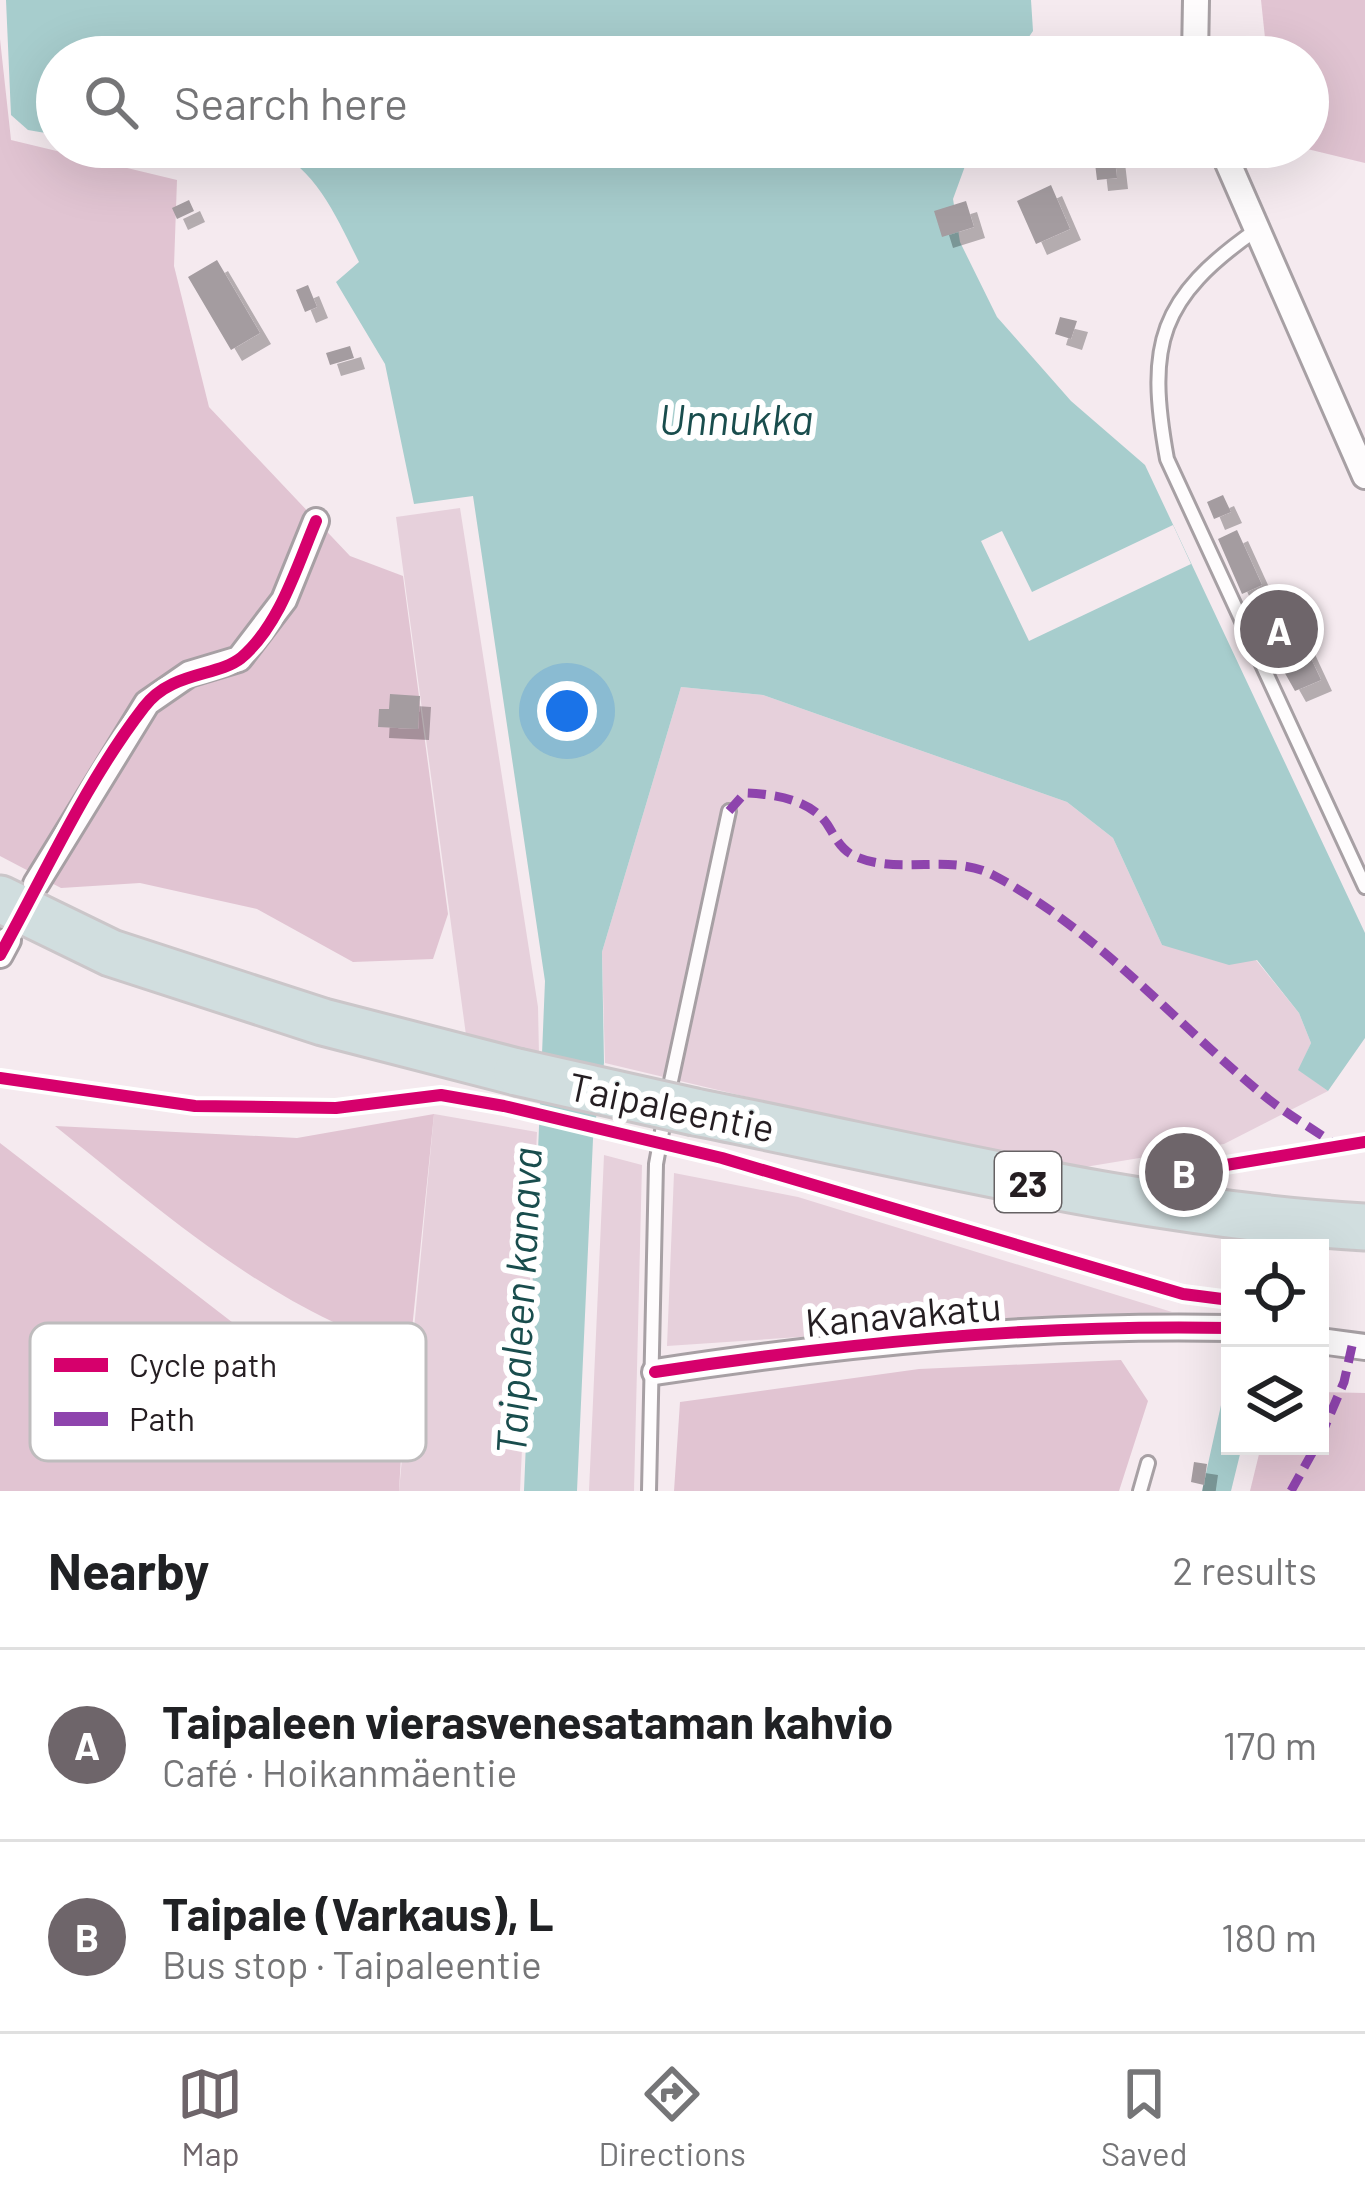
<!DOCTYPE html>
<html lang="en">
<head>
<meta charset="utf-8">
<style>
	body { margin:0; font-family:Barlow,sans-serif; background:#f2f2f2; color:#202124 }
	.controls { position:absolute; right:36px; bottom:36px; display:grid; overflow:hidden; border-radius:0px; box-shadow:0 12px 48px #0002 }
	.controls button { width:108px; height:108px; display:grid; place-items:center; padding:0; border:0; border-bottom:3px solid #e0e0e0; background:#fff; color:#202124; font:60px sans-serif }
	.you { position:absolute; left:567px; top:711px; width:42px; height:42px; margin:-30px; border:9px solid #fff; border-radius:50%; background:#1a73e8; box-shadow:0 0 0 18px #1a73e833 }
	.badge { display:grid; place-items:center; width:78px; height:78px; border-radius:50%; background:#6e656a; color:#fff; font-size:39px; font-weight:700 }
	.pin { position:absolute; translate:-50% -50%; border:6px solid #fff; box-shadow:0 3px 12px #0006 }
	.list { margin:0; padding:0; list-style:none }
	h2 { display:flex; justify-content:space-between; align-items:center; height:156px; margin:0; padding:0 48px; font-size:51px }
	h2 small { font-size:39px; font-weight:400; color:#757577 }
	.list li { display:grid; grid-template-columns:78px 1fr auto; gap:36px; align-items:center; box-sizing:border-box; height:192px; padding:0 48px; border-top:3px solid #e0e0e0 }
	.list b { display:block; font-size:45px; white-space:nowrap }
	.list p { margin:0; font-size:39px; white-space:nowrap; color:#757577 }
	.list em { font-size:39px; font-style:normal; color:#757577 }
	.icon { flex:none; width:66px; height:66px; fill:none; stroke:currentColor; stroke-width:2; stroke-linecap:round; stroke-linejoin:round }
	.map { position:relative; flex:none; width:1365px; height:1491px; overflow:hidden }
	.search { position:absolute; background:#fff; box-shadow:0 12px 48px #0002; left:36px; right:36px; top:36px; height:132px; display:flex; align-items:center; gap:30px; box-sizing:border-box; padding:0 42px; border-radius:66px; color:#757577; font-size:45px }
	.sheet { height:540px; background:#fff }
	nav { display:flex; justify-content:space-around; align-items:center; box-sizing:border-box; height:168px; border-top:3px solid #e0e0e0; background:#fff; font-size:33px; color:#757577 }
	nav a { display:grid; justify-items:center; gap:6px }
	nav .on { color:#6e656a }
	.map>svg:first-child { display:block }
	.green { fill:#e6d0db }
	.forest { fill:#e1c4d2 }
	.water { fill:#a7cdcd }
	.pier { fill:#f5eaef }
	.building { fill:#a49ca0; filter:url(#shadow) }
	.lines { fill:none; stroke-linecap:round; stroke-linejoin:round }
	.lane-casing { stroke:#a7a0a4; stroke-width:18 }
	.street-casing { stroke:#a7a0a4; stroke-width:30 }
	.highway-casing { stroke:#cbc6c9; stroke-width:51 }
	.lane { stroke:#fefcfd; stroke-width:12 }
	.street { stroke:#fefcfd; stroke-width:24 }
	.highway { stroke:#d1dedf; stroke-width:45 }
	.highway-bridge-casing { stroke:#cbc6c9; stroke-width:51; stroke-linecap:butt }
	.highway-bridge { stroke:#d1dedf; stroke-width:45 }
	.quiet { stroke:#8e44ad; stroke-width:9; stroke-dasharray:18 9; stroke-linecap:butt }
	.cycleway-casing { stroke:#fff; stroke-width:20 }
	.cycleway { stroke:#d6006c; stroke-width:12 }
	.labels { text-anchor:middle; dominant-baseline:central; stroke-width:12; stroke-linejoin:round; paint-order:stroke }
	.shield { fill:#fff; stroke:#666264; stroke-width:3 }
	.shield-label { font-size:36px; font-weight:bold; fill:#251e22 }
	.street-label { font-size:39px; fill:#251e22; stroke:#fff }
	.water-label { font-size:42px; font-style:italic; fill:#194d4d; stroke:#fff }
	.key { fill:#fff; stroke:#bebcbd; stroke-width:3 }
	.key-label { font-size:33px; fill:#251e22 }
</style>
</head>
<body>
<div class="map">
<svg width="1365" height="1491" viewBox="0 0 1365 1491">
	<defs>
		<filter id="shadow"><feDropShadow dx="11" dy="11" stdDeviation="0" flood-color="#0004"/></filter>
	</defs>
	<rect width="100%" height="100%" fill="#f5eaef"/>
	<path class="green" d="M460,508L538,1007L539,1054L466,1035L396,517Z
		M681,687L763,695L1067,802L1113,838L1162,945L1256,960L1299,1013L1311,1043L1299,1070L1328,1091L1224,1144L1079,1168L981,1153L605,1063L602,952Z
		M434,1114L537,1132L520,1491H399Z
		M604,1155L642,1165L634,1491H589Z
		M674,1173L798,1197L1172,1312L667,1346Z"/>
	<path class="forest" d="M1261,0H1365V163L1299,147H1308V57H1267Z
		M0,39L11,140L177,180L174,266L209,407L350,556L403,576L448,914L433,959L353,962L257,909L140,883L61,888L0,856Z
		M434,1114L410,1349C285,1321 154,1205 55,1126L297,1138Z
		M0,1143L250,1336L404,1403L399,1491H0Z
		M1121,1360L1148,1401L1119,1491H674L680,1402L919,1369Z
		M1320,1392L1365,1393V1491H1250L1261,1446H1320Z"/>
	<path class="water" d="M6,0H1031L1033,31L1015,57H57V135L28,130L11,115Z
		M270,147H972L953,199L960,242L997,317L1071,401L1145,465L1365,933V1038L1328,1091L1298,1070L1311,1043L1299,1013L1257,960L1229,965L1162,945L1113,838L1067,802L763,695L681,687L602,952L604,1063L593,1139L577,1491H524L545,981L473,496L414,504L385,364L336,282L359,262C336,216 317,170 270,147Z
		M1227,1378L1230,1446H1242L1231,1491H1202Z"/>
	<path class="pier" d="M1173,525L1191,564L1029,641L981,541L1002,531L1032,592Z"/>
	<path class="building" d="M1114,152L1117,178L1097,180L1094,155Z
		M1051,185L1070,229L1036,244L1017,201Z
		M189,200L194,211L177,219L172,208Z
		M966,201L974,227L942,237L934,211Z
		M217,260L260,333L231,350L188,277Z
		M308,285L317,307L305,312L296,290Z
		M1060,317L1077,321L1071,339L1055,334Z
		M350,346L354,358L330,365L326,353Z
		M1223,495L1231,512L1214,519L1207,502Z
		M1237,530L1262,585L1242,594L1218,539Z
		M1267,608L1271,616L1288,609L1321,680L1295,691L1252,615Z
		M390,694L420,696L418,729L378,727L379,709H389Z
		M1194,1462L1207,1464L1204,1485L1191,1482Z"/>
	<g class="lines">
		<g class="lane-casing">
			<path id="lane" d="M1256,230C1159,298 1146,344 1167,459L1365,887
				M668,1095L729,811
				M649,1491L656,1164L665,1115
				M1140,1491L1148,1463"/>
		</g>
		<g class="street-casing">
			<path id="street" d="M1195,57L1196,0
				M1221,147L1365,476
				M36,884L147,703L189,674L239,659L284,600L316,521
				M0,955L8,940
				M1320,1341L1365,1347
				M655,1372C845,1343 1037,1324 1230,1328"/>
		</g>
		<g class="highway-casing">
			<path id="highway" d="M0,899L111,953L323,1022L517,1072
				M695,1112C918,1156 1137,1214 1365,1227"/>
		</g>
		<use href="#lane" class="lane"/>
		<use href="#street" class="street"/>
		<use href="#highway" class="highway"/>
		<g class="highway-bridge-casing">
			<path id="highway-bridge" d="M517,1072L695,1112"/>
		</g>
		<use href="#highway-bridge" class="highway-bridge"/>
		<path class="quiet" d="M729,811L745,793C773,794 810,799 827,824C836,838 841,851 857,857C899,875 951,853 993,875C1092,927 1171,1018 1256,1089C1281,1111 1312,1128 1339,1147
			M1320,1438L1344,1382L1352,1346
			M1291,1491L1316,1446"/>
		<g class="cycleway-casing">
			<path id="cycleway" d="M0,955C46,872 86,782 144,707C171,671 217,677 241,658C280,625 297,566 316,521
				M0,1078L195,1106L336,1108L441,1095L504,1106L722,1158L1183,1294L1230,1300
				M1184,1172L1365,1142
				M655,1372C845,1343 1037,1324 1230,1328"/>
		</g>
		<use href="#cycleway" class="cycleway"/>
	</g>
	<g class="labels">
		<rect class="shield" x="995" y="1152" width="66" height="60" rx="9"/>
		<g class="shield-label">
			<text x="1028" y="1182">23</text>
		</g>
		<g class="street-label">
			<text transform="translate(672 1106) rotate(12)">Taipaleentie</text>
			<text transform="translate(903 1313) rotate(-5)">Kanavakatu</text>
		</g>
		<g class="water-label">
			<text x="736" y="418">Unnukka</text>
			<text transform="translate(517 1301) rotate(-87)">Taipaleen kanava</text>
		</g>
	</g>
	<rect x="30" y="1323" width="396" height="138" rx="18" class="key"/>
	<rect x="54" y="1358" width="54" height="14" fill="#d6006c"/>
	<rect x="54" y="1412" width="54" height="14" fill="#8e44ad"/>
	<g class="key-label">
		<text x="129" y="1377">Cycle path</text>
		<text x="129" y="1431">Path</text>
	</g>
</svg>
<div class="controls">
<button><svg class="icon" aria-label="locate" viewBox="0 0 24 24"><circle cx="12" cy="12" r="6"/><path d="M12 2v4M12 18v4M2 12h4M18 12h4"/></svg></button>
<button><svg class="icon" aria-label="layers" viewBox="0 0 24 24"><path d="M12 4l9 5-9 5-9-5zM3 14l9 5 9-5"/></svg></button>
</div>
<div class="you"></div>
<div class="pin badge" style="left:1279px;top:629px">A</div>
<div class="pin badge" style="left:1184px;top:1172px">B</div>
<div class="search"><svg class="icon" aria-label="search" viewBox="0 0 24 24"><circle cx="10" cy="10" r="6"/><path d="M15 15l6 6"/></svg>Search here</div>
</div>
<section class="sheet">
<h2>Nearby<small>2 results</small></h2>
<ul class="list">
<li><span class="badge">A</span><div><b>Taipaleen vierasvenesataman kahvio</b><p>Café · Hoikanmäentie</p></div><em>170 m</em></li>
<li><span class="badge">B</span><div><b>Taipale (Varkaus), L</b><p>Bus stop · Taipaleentie</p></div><em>180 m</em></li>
</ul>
</section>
<nav>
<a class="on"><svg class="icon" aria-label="map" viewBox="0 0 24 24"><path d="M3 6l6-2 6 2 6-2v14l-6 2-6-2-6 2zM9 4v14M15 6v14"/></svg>Map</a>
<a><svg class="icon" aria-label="directions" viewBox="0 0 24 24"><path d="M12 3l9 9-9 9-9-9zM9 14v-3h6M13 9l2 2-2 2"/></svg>Directions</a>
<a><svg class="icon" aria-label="saved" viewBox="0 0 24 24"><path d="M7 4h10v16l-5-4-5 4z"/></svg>Saved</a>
</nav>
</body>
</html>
